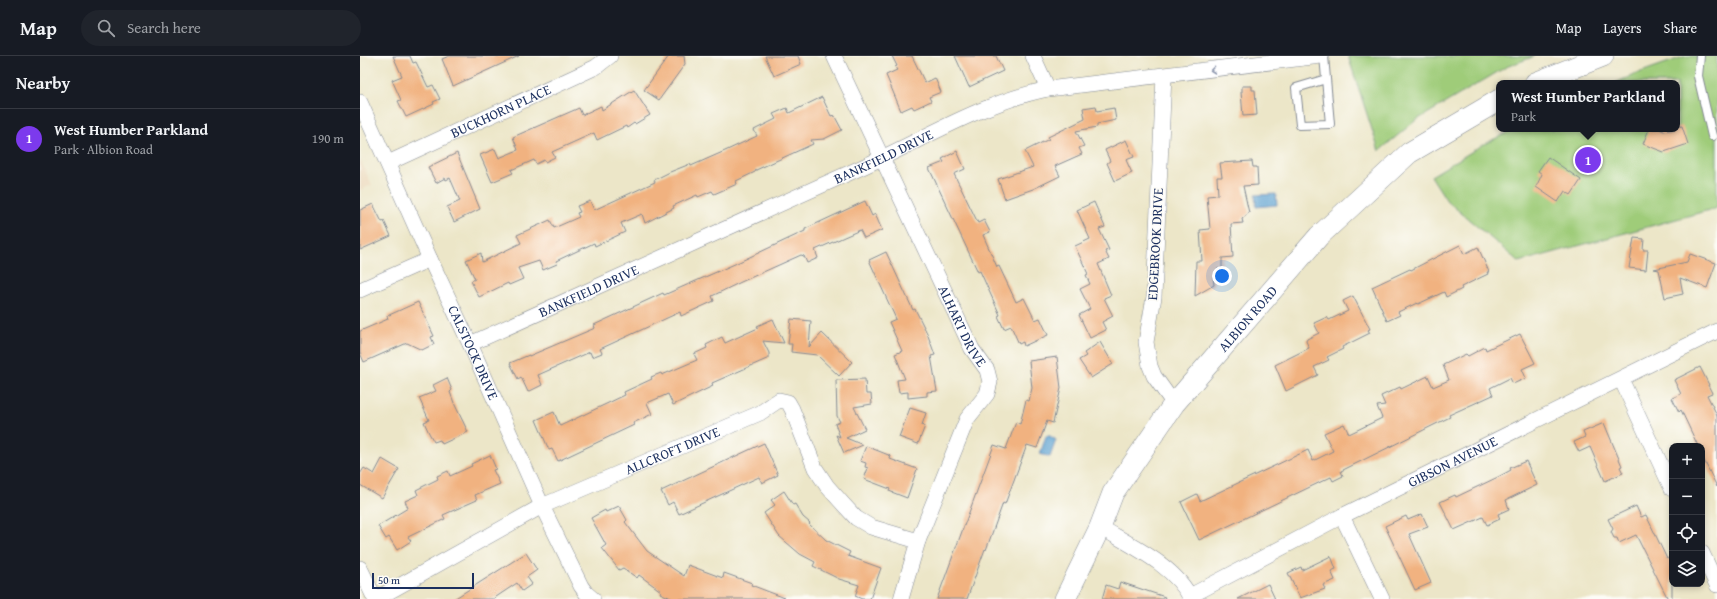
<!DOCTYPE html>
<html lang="en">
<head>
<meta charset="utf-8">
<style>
	body { margin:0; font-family:"Gentium Book Plus",serif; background:#20242c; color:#f1f3f6 }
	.controls { position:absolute; right:12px; bottom:12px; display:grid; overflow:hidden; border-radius:8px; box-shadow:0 2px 6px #0003 }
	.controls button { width:36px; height:36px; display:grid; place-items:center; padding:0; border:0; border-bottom:1px solid #363941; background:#171b24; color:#f1f3f6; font:20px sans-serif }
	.scale { position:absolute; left:12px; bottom:10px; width:102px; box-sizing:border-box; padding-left:4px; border:2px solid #1b2f5e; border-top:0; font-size:11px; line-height:14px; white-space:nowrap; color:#1b2f5e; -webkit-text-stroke:3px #fdfcf7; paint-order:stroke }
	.you { position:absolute; left:862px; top:220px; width:14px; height:14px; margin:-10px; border:3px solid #fff; border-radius:50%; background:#1a73e8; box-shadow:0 0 0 6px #1a73e833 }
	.badge { display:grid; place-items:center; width:26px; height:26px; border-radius:50%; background:#7c3aed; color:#fff; font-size:13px; font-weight:700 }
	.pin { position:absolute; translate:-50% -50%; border:2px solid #fff; box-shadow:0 1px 4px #0006 }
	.popup { position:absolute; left:1136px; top:24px; width:184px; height:52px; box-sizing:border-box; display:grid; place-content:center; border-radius:8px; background:#171b24; filter:drop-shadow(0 1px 3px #0005); font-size:13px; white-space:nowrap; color:#9ea1a6 }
	.popup b { font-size:15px; color:#f1f3f6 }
	.popup::after { content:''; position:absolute; left:50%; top:100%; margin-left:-8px; border:8px solid transparent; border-top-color:#171b24 }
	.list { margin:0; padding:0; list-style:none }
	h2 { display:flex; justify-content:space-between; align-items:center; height:52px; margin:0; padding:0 16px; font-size:17px }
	h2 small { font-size:13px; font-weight:400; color:#9ea1a6 }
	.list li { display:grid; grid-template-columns:26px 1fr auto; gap:12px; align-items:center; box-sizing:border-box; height:60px; padding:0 16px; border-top:1px solid #363941 }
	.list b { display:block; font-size:15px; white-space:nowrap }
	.list p { margin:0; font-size:13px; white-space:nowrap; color:#9ea1a6 }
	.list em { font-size:13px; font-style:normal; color:#9ea1a6 }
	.icon { flex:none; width:22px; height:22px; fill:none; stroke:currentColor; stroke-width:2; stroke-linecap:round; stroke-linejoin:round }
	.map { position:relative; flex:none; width:1357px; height:543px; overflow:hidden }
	header { display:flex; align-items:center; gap:24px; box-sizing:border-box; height:56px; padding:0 20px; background:#171b24; border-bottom:1px solid #363941 }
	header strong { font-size:19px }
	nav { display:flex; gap:22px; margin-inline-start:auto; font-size:14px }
	.search { width:280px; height:36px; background:#20242c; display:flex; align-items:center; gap:10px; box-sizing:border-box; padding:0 14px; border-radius:22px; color:#9ea1a6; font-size:15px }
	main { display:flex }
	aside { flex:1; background:#171b24 }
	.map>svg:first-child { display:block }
	.built { fill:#ebd8ba }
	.green { fill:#9fcc79; stroke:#5d7e6c }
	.water { fill:#5ba0d0; stroke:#3b6897 }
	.building { fill:#f1b280 }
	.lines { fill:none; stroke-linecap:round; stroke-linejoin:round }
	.lane-casing { stroke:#848a93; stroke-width:10 }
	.street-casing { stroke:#848a93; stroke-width:16 }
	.secondary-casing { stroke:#848a93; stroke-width:22 }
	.lane { stroke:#fff; stroke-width:8 }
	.street { stroke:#fff; stroke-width:15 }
	.secondary { stroke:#fff; stroke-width:21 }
	.oneway { stroke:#8d97ae }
	.labels { text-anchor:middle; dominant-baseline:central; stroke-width:3.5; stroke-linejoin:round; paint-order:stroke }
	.street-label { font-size:14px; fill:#1b2f5e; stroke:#fdfcf7 }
</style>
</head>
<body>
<header>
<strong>Map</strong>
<div class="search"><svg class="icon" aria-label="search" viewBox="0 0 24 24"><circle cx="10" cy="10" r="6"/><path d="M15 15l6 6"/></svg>Search here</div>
<nav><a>Map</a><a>Layers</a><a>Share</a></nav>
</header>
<main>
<aside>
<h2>Nearby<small></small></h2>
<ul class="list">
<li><span class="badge">1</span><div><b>West Humber Parkland</b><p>Park · Albion Road</p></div><em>190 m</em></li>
</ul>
</aside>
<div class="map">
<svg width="1357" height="543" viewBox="0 0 1357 543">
	<rect width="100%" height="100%" fill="#fdfcf7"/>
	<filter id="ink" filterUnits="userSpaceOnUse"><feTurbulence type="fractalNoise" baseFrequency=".025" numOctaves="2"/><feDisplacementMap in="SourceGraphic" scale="8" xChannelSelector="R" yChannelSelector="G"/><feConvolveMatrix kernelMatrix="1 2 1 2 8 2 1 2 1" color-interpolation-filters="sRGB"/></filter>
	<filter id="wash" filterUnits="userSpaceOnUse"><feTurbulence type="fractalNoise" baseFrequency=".012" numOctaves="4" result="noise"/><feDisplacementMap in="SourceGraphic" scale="16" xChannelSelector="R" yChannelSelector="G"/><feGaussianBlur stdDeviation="0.9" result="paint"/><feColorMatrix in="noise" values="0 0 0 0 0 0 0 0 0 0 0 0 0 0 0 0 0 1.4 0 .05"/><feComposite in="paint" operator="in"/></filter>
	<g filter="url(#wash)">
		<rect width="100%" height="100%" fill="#ece6c8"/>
		<path class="built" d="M0,103L12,129L0,134Z"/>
		<path class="green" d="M988,0H1175L1146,11L1055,65L1019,95Z
			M1326,0H1357V152L1159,206L1087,145L1071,120L1126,87L1155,73H1317V27H1255L1281,16Z"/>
		<path class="water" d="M916,138L917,149L896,151L895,139Z
			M686,380H690L696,384L690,401L680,398Z"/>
		<g id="blocks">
			<path class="building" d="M33,0H50L53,7L56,6L68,31L73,29L80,43L73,46L74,48L46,61L38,45L41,44L32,24L42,20Z
				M89,0H159L93,30L82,3Z
				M309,0H324L325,8L299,44L284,34Z
				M405,0H438L441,8L414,20Z
				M532,0H552L565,27L575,22L581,36L569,41L571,45L554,53L552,50L541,55L526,19L537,14L535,11L537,10Z
				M595,0H636L643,15L609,31Z
				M882,30H892V34H895L897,59L883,60L881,36H882Z
				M274,34L290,59L275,68L274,67L267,72L266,70L237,84L234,77L192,96L195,101L185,106L184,104L176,108L174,104L151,114L153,117L132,126L120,99L135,93L139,102L158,94L153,81L219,52L222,59L241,50L242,54Z
				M462,41L471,60L474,59L482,74L464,83L451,84L453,88L396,114L395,116L376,125L377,128L354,138L352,135L338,141L337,139L313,150L314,152L285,167L282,158L261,167L265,176L235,190L234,187L196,205L197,208L183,214L179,205L158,212L163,223L149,229L148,227L119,241L111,225L115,223L106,204L121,197L122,206L161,187L157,179L190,164L194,172L219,161L217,157L220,156L217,150L230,145L234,154L295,126L294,124L310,116L330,108L331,110L365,95L397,80L394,74L416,63L413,58L427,52L429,57Z
				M736,50L737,55L754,52L756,64L737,68V71L716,75L724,90L719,92L722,98L695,110L700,120L673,133L645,143L638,123L673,111L665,95L689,83L688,81L725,63L723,52Z
				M1322,70L1328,88L1304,96L1283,88L1289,73H1299L1304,75L1317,73V71Z
				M766,84L774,101L766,104L772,117L755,125L747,107L750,105L745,94Z
				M597,95L605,113L594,118L618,167L624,164L630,176L623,179L637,211L639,210L656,246L664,242L675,264L680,262L688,279L664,290L663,286L659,288L651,270L644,273L638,260L640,259L620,215L618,216L569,112L584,106L582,103Z
				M97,97L120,153L94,166L87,151L100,145L90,122L86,124L85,122L76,127L68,111Z
				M1188,101L1221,124L1211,139L1205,135L1198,146L1176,131L1182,118L1178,115Z
				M892,105L893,111H897L898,129L883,130L889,157L882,163L883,167L871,168L873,201L862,202V213H857V221H853L854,229L835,240L836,205H842L840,174L850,173L847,140L858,139L857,121H862L860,107Z
				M505,145L512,160L515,158L522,174L504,182L500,174L455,194L458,202L447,207L444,200L441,199L381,226L352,240L354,245L321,260L320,256L240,293L242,297L232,301L230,296L178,319L182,329L168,336L161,321L158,323L150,307L169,299V300L235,272L234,269L303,237L304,239L377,207L445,175V173Z
				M734,146L745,171L739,173L749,194L745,195L749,203L738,208L751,239L744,242L753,260L742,266L746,274L730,282L719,259L730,253L720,233L730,228L726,219L728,218L715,190L730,183L717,154Z
				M13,148L22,166L24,165L31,180L0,194V154Z
				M1274,182L1284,183L1283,194H1288L1286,214L1269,212Z
				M1100,189L1104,198L1118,191L1129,216H1127L1128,218L1101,231L1102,233L1086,241L1084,236L1058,248L1057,247L1038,256L1040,259L1027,265L1012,231L1050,213L1051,214Z
				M526,196L553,254L555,253L567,277L575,299L571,300L577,335L567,336V340L548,342V336L539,337L537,324L545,323L535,298L542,295L529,266L536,263L509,204Z
				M1330,198L1356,207L1347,232L1320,222L1323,238L1305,242L1299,214L1294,213L1327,206Z
				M993,240L1010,273L1008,274L1010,277L982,291L983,293L967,301L969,304L954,311L958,319L926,335L915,309L949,292L946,285L947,283L959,277L954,267L967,261L969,264L988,255L983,245Z
				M58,246L74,280L71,281L74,288L62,294L47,287L4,306L0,297V275L28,263L27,260Z
				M413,263L424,287L403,285L409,297V302L352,327L353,330L313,349L308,338L287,347L292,358L273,367L274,369L198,405L192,393L189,394L176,364L194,356L200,370L265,339L264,336L292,323L291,321L301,317L302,319L337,304L334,298L347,292L346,289L362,281L365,287L398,272L397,270Z
				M431,263L451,265L449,291L462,277L492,306L479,320L457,299L431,296L432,288H428Z
				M1160,278L1175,307L1162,313L1166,322L1153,328L1150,322L1130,332L1133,339L1089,359L1090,361L981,415L983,420L973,425L971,421L839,484L821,446L837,438L840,445L948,394L953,405L973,395L964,377L984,368L989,378L1022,362L1017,350L1025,349L1021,340L1040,331L1041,333L1068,320L1073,331L1089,324L1083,309L1106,298L1108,300L1125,291L1126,294Z
				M740,286L753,308L731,322L719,304L726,300L724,297Z
				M697,301L701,332L693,367L687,365L677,392L667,389L645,448L643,447L626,494L625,493L607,543H577L634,389L646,393L656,366L660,368L666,344L669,345L672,332L669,305Z
				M1340,311L1349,329H1348L1352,337L1347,339L1357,359V431L1342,400V390H1338L1321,354L1319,356L1312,342L1321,338L1314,324Z
				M87,322L92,334L90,336L94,347L108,376L82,388L80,384L74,386L69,377L64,366L69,364L59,342L76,335L73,329Z
				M505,323L506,338H511L512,348L494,351L505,373L486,382L503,389L484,397L476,379L480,381L475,368L480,366L477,360L476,324Z
				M550,352L566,357L562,369L565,370L558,388L539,381Z
				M1244,367L1262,410L1260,411L1263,417L1245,425L1230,391L1219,396L1214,386L1225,381L1223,376Z
				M404,387L418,419L402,427L399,421L319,458L313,446L308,449L301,435Z
				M506,390L531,400L530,403L557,413L547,442L529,435L530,433L504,423L508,412L505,411L506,407L500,405Z
				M130,399L136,413L133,414L140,428L115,439L117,444L83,459L85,463L48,481L51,485L37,494L29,481L26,483L18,470L48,452L45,445L58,439L56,434L78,423L77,420L88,415L90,420L112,410L111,408Z
				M22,403L39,413L22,442L0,429V418L4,412L14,418Z
				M1166,405L1177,429L1146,444L1149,453L1138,458L1140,463L1127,469L1123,461L1094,474L1080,446L1095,439L1096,441L1138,421L1151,414L1150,412Z
				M424,435L433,449L435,448L443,461L450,467L449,468L466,484L490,496L488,500L521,512L510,543H502L495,540L499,529L479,523L453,510L455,506L440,498L419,480L404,457L415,449L411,444Z
				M259,450L267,464L265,466L287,495L324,520L328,509L363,522L364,517L392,527L391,529L425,542V543H313L300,537L301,535L279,519L277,522L263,512L259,514L242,492L246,489L231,462L245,454L246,456Z
				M1276,450L1281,461L1286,459L1307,503L1309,502L1312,509V543H1308L1276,479L1259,487L1257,482H1254L1251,476L1253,473L1248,463Z
				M1062,458L1068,471L1049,478L1071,527L1055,534L1025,470L1046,460L1048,464Z
				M166,497L177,514L167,521L172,528L162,535L157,527L133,543H94Z
				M971,500L976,513L971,515L975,524L963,529L965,533L940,542L928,517L941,511L942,514Z
				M760,526L805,541L804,543H742L746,529L758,533Z
				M908,528L915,543H878Z"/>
		</g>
	</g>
	<g filter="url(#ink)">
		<use href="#blocks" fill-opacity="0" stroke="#848a93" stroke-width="1"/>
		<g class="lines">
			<g class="lane-casing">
				<path id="lane" d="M964,0L970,68L940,69L936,32L966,23
					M1340,0L1338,20L1352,80"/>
			</g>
			<g class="street-casing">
				<g id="street">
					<path id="s1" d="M474,0L612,293L627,314L630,326L627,338L607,363L558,485L541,543"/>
					<path d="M673,0L688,33"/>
					<path d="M804,20L794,241L786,286L790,310L794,320L814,348"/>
					<path id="s2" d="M0,46L70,203L110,288L182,450L221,530L226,537L233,543"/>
					<path id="s3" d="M28,107L236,11L250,0"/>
					<path d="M0,234L70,203"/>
					<path id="s4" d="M110,288C240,230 369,171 498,113C561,85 620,47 688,33L961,0"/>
					<path d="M1261,323L1312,433"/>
					<path d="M982,460L1022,543"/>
					<path d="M740,471C770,489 816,510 831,543"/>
					<path d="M1342,497L1357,529"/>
					<path d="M0,512L15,543"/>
					<path id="s5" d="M830,540L982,460L1357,275"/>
					<path id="s6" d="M16,543L182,450L400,357L419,344L428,346L432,353L455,412L467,430L483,448L496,462L511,471L558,485"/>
				</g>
			</g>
			<g class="secondary-casing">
				<g id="secondary">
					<path d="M1175,27L1243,0"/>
					<path id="s7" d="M705,543L740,471L753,437L790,383L814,348L959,180L1049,97L1139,44"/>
				</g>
			</g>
			<use href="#lane" class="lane"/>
			<use href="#street" class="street"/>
			<use href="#secondary" class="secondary"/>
		</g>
		<defs><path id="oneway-chevron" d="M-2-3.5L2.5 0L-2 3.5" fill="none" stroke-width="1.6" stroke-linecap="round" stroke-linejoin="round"/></defs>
		<use class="oneway" href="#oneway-chevron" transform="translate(853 14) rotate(173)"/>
	</g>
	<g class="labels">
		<g class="street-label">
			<text stroke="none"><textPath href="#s3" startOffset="124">BUCKHORN PLACE</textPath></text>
			<text stroke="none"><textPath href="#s4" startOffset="454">BANKFIELD DRIVE</textPath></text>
			<text transform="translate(795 188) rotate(-87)">EDGEBROOK DRIVE</text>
			<text stroke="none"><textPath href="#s4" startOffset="130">BANKFIELD DRIVE</textPath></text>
			<text stroke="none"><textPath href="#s7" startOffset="337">ALBION ROAD</textPath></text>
			<text stroke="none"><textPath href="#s1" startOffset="299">ALHART DRIVE</textPath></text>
			<text stroke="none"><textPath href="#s2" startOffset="275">CALSTOCK DRIVE</textPath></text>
			<text stroke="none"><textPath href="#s6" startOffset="332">ALLCROFT DRIVE</textPath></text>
			<text stroke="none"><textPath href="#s5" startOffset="295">GIBSON AVENUE</textPath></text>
		</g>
	</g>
</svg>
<div class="controls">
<button>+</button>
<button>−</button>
<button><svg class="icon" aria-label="locate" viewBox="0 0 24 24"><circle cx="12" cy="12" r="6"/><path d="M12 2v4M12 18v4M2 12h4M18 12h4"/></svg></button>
<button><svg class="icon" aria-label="layers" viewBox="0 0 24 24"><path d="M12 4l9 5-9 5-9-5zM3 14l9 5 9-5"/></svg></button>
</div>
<div class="scale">50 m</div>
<div class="you"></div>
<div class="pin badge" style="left:1228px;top:104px">1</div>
<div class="popup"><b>West Humber Parkland</b>Park</div>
</div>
</main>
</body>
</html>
